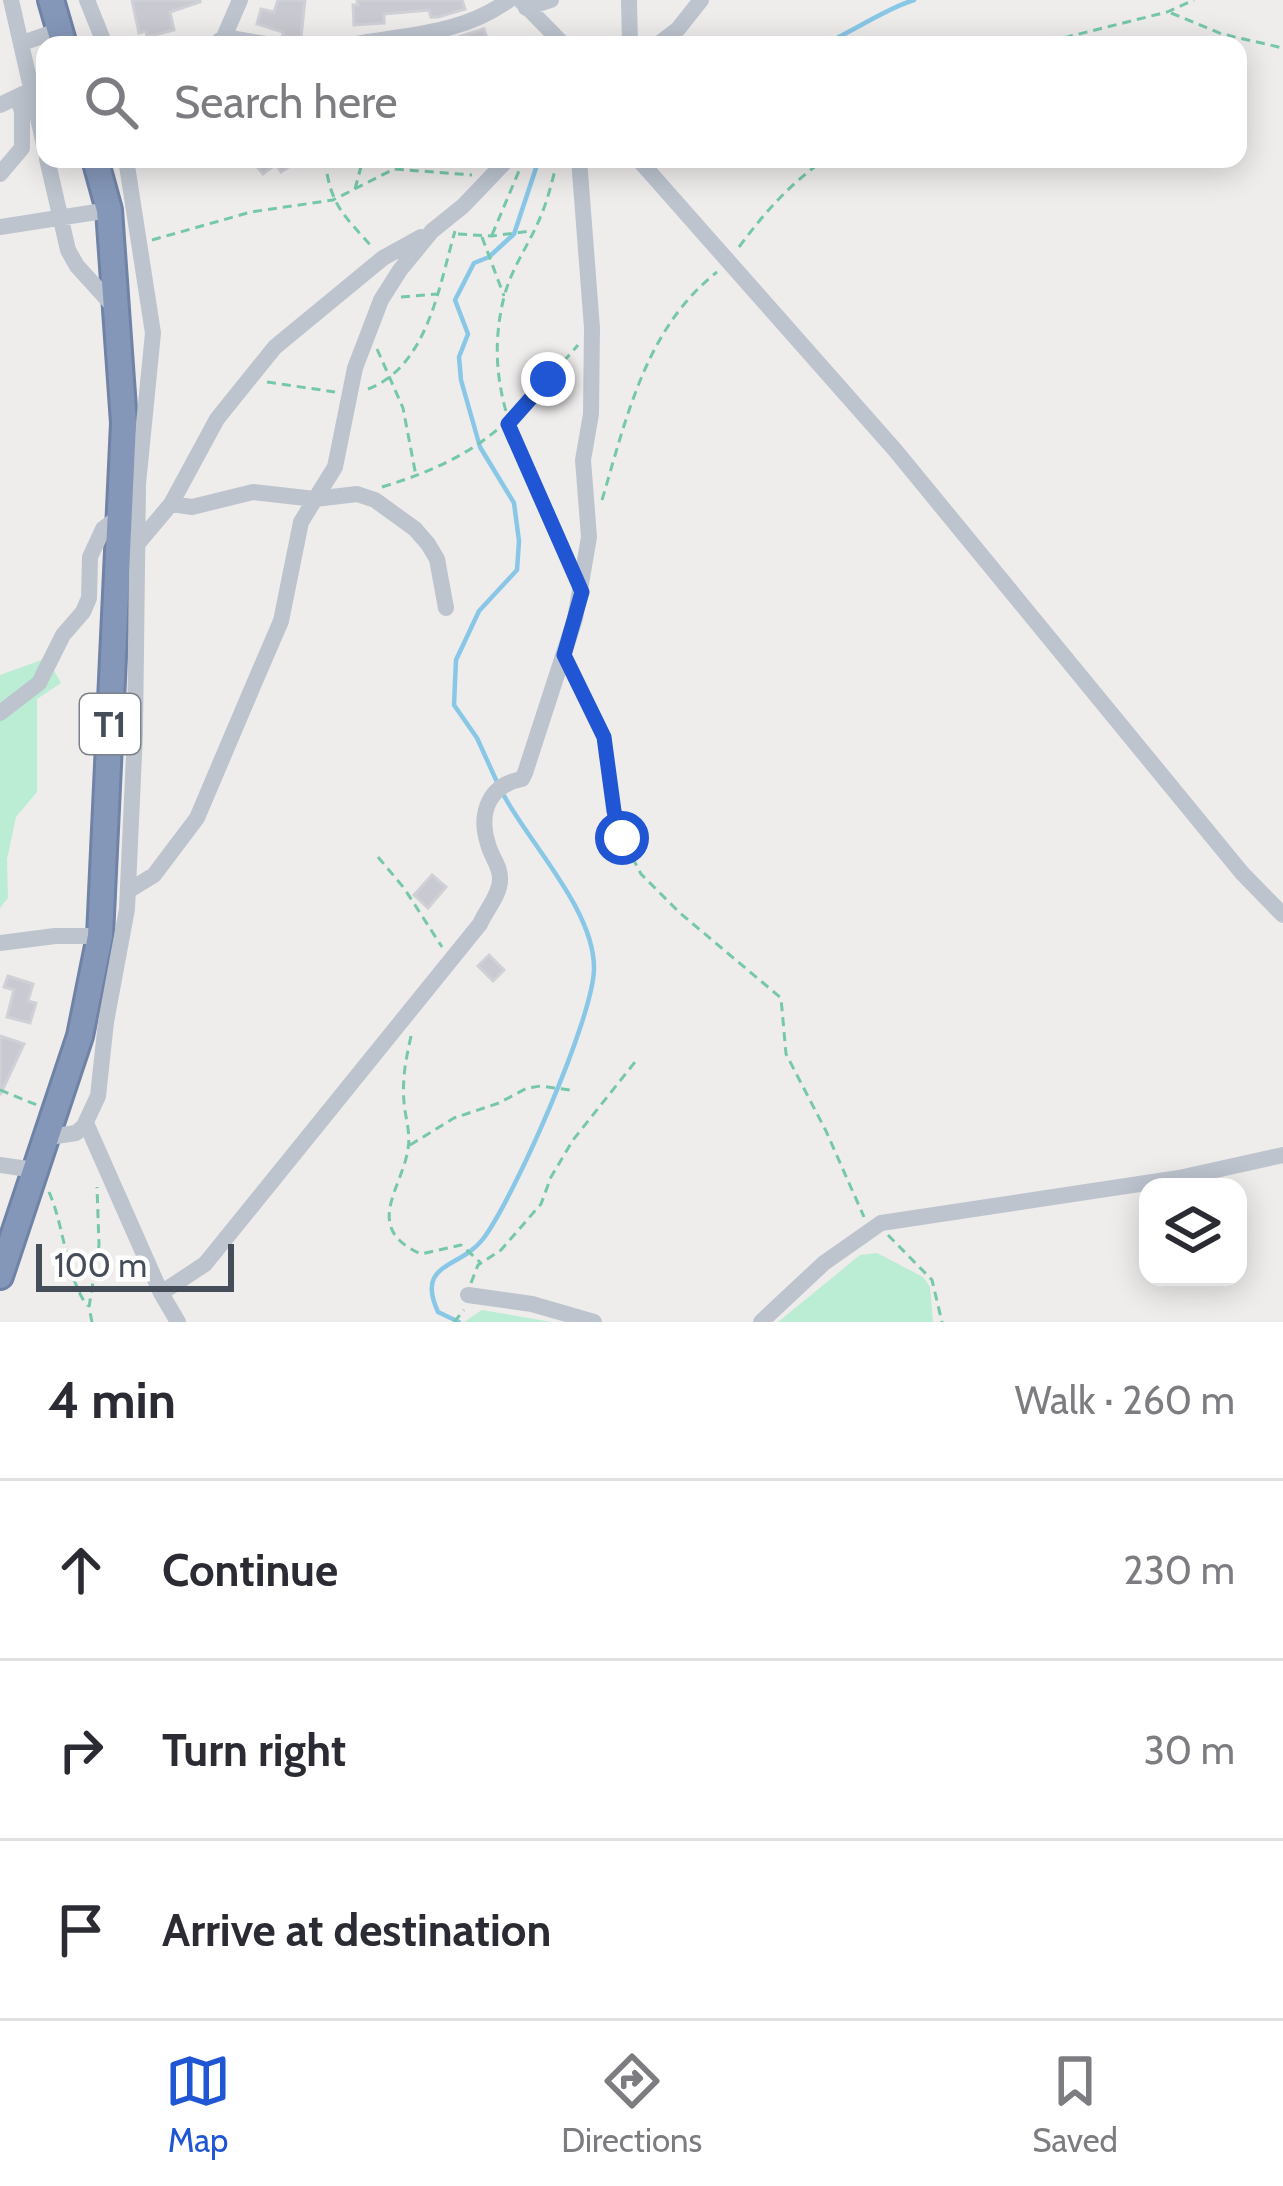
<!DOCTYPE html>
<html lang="en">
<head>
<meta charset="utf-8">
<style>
	body { margin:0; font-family:Cabin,sans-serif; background:#f2f2f3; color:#2b2b33 }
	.controls { position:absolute; right:36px; bottom:36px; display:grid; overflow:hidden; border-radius:24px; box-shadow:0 6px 30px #0003 }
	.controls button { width:108px; height:108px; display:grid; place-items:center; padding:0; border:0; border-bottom:3px solid #e1e1e2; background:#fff; color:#2b2b33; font:60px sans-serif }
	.scale { position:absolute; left:36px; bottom:30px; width:198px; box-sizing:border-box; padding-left:12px; border:6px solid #454d58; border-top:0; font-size:33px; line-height:42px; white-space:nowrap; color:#454d58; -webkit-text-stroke:9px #fff; paint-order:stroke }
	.stop { position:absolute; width:36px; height:36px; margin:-27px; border:9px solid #2056d4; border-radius:50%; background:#fff }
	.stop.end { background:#2056d4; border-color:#fff; box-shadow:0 3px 12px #0008 }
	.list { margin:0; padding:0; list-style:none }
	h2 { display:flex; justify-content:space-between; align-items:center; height:156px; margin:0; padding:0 48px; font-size:51px }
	h2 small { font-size:39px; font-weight:400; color:#7c7c81 }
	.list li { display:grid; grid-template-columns:78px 1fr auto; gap:36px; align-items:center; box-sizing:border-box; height:180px; padding:0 48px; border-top:3px solid #e1e1e2 }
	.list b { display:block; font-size:45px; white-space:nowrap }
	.list em { font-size:39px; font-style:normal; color:#7c7c81 }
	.icon { flex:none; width:66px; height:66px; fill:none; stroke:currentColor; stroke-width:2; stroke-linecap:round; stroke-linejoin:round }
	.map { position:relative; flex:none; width:1283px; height:1322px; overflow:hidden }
	.search { position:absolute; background:#fff; box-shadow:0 6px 30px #0003; left:36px; right:36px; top:36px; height:132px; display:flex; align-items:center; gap:30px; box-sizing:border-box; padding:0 42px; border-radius:24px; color:#7c7c81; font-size:45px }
	.sheet { height:696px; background:#fff }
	nav { display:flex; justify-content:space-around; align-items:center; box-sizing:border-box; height:168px; border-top:3px solid #e1e1e2; background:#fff; font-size:33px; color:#7c7c81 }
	nav a { display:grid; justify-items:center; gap:6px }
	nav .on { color:#2056d4 }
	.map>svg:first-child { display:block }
	.green { fill:#bbecd4 }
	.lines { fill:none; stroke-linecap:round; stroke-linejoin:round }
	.stream { stroke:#89c7e7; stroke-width:4.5 }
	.building { fill:#c9cad1; stroke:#d0d1d7; stroke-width:3 }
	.highway-casing { stroke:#7082a5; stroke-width:30 }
	.path { stroke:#75c8aa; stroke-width:3; stroke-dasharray:9 6; stroke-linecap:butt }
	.minor { stroke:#bdc4ce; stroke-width:16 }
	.highway { stroke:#8597b9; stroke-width:24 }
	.route { stroke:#2056d4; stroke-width:15 }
	.labels { text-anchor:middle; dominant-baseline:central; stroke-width:9; stroke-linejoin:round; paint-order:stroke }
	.shield { fill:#fff; stroke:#7d828a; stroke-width:3 }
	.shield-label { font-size:36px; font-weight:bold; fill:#454d58 }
</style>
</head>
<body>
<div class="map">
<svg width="1283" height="1322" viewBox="0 0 1283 1322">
	<rect width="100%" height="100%" fill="#efecec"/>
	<path class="green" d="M47,658L61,683L37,699V792L16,817L7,859L8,898L0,908V675Z
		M877,1253L923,1277L930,1287L933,1322H778L860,1255Z
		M482,1310L551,1322H464Z"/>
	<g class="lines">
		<path class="stream" d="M822,45C853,32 884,9 914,0
			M497,782L477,738L454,705L456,660L479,611L517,570L519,541L514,503L480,447L461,380L459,357L468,334L455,300L474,263L489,257L514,234L539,159
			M459,1322L438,1312C415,1262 460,1269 483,1239C514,1198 593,1019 594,969C595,910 527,841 502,792"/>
	</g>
	<path class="building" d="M132,0H200V2L170,12L174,30L147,37L146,31L139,33Z
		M278,0H305L301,38L282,37L283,32L257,24L261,9L274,12Z
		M357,0H462L465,9L438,17H431L429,10L384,14V23L354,25L353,5H358Z
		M484,29L489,45H441L440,43Z
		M251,159H301L281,172L276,164L263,174Z
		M432,875L446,887L428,908L414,895Z
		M489,955L504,970L493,981L478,966Z
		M8,976L33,984L28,1001L36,1003L30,1023L7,1017L14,990L4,987Z
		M0,1036L24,1044L0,1095Z"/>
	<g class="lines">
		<g class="highway-casing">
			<path id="highway" d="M51,0L64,45
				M0,1276L80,1036L100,936L124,423L109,210L95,159"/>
		</g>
		<path class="path" d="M1171,13L1222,34L1283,48
			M1035,45L1167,12L1194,0
			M325,159C330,206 344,215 373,248
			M558,159C553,177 549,196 542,213C531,242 512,266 504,297C478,401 533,471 570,562
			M355,189L363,159
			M458,234L492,236L531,231
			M492,235L524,159
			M482,237L504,296
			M152,240L251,212L333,200L394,169L472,175
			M739,247C765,212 790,184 825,159
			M401,297L437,294
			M377,349L403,408L416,476
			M267,382L335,392
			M368,389C428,366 439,286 455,231
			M382,487C484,456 510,422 578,345
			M602,500C627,416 646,328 717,272
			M574,674L605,738L614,811L622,838L641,874L680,913L781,998L786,1054L826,1131L864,1217
			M378,857L404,888L442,947
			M411,1036C406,1059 402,1078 404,1102C405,1117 411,1133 408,1149C402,1189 362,1228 421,1254L461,1245L481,1263
			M0,1090L37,1105
			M410,1145L454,1118L499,1103L527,1088L541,1086L570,1090
			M49,1192C65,1229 65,1273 87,1306
			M888,1235L932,1280L942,1322
			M471,1283L478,1265L501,1250L541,1204L551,1177L573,1140L635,1062
			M92,1322L89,1307L99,1245L97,1187
			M454,1322L464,1310"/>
		<path class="minor" d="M11,0L45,149
			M87,0L105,45
			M520,0L564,45
			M629,0L630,45
			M526,8L551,0
			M224,37L272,45
			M22,43L60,30
			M214,45L224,37L240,0
			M351,45C407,34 461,35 509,0
			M657,45L678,29L701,0
			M0,105L27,92
			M47,159L68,250L77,266L117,310
			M638,159L895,450L1242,873L1283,915
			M0,174L22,148V111L17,97
			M0,227L109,210
			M171,504L192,507L253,492L315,499L357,494L375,500L415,529L428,544L437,559L446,608
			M139,542L171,504L217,419L275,347L383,258L421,237
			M0,713L39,683L63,635L83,612L89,598L90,557L103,529L119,517
			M128,891L154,875L197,818L253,686L281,621L301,522L335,467L355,368L381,300L400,270L432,231L463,206L508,159
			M0,943L55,936H100
			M86,1123L161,1293L178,1322
			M49,1137L76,1133L84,1126L98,1096L106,1022L127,909L135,733L138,484L153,333L126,159
			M0,1165L35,1170
			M161,1293L205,1264L480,924C486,910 500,895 500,880C501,866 491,857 488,844C478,813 489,785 522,779L525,773L575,619L589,537L583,460L591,414L592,328L579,159
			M468,1295L532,1304L594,1322
			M761,1322L824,1263L881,1223L1179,1178L1283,1155"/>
		<use href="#highway" class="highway"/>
	</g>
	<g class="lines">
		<path class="route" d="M548,379L508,424L582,592L564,655L604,737L614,811L622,838"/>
	</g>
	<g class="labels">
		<rect class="shield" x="80" y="694" width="60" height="60" rx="9"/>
		<g class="shield-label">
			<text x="110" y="724">T1</text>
		</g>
	</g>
</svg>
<div class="controls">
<button><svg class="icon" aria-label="layers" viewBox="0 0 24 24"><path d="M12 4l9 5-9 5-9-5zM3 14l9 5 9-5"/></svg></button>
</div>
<div class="scale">100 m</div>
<div class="stop" style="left:622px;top:838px"></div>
<div class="stop end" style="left:548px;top:379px"></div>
<div class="search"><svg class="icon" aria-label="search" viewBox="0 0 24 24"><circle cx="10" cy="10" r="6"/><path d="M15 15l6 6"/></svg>Search here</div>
</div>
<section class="sheet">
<h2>4 min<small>Walk · 260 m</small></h2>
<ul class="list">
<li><svg class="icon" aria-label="ahead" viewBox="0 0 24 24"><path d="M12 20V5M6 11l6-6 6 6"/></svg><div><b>Continue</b></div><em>230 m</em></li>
<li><svg class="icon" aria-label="right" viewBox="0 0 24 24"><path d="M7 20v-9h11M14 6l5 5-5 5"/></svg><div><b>Turn right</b></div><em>30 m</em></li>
<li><svg class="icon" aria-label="arrive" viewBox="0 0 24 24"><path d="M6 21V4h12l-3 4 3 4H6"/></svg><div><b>Arrive at destination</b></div></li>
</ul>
</section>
<nav>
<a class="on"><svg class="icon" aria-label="map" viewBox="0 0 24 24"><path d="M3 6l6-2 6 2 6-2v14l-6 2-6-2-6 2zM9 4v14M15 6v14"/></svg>Map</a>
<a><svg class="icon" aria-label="directions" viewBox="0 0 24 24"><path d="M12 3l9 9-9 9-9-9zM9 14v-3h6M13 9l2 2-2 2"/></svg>Directions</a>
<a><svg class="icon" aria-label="saved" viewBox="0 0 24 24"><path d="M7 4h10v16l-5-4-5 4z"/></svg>Saved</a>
</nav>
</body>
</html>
